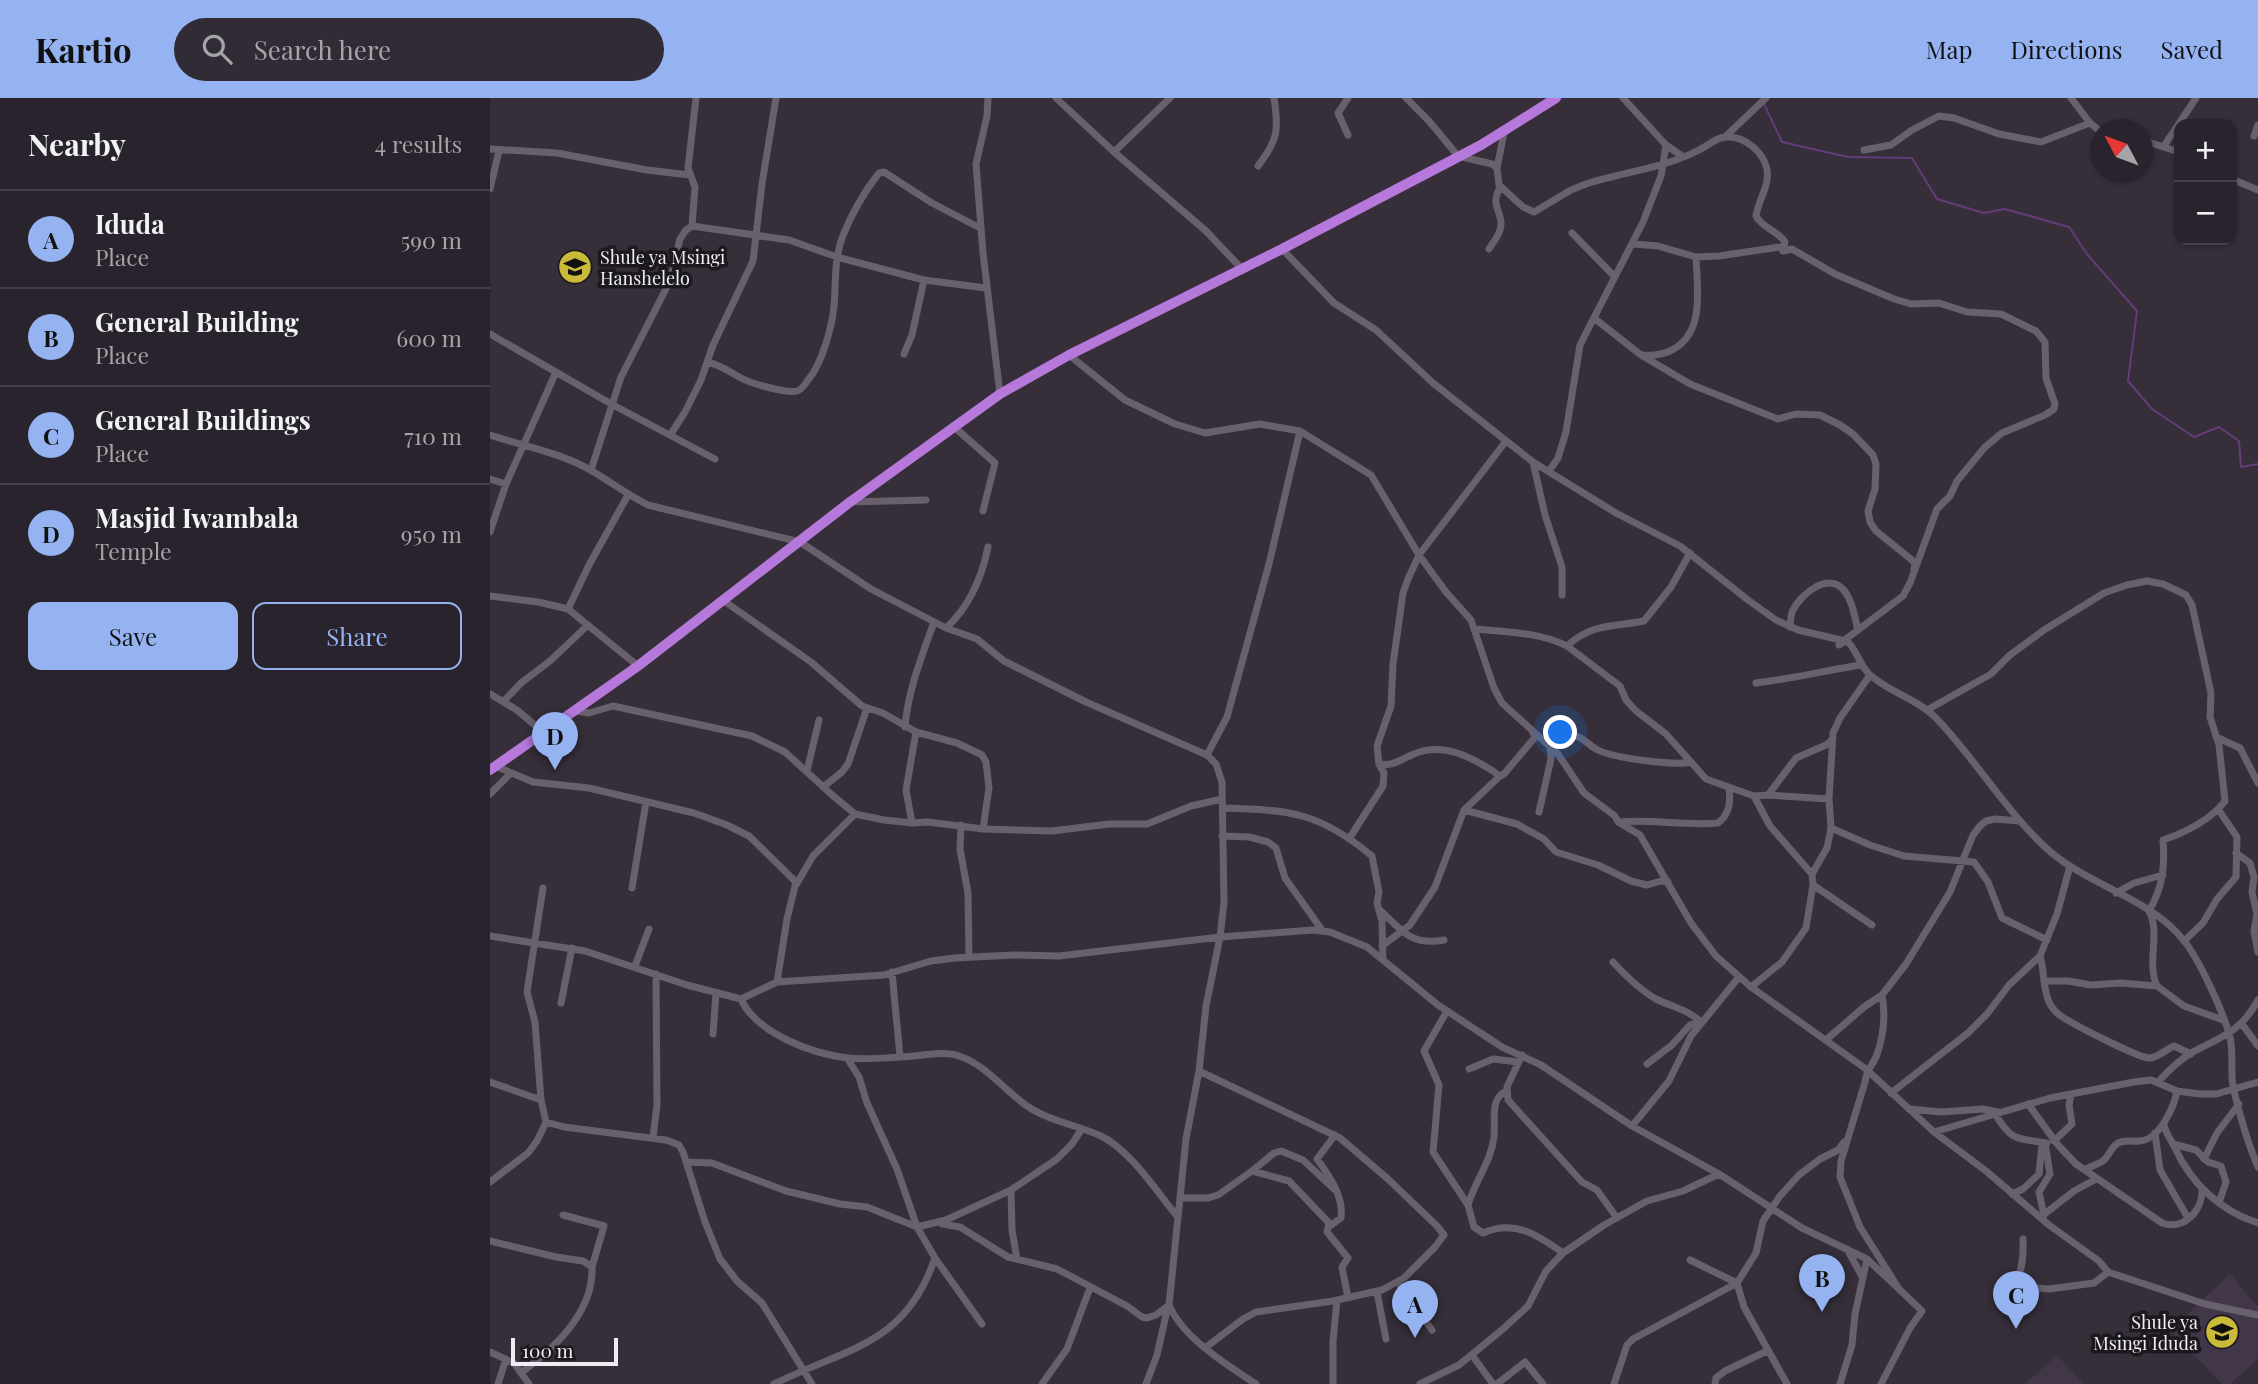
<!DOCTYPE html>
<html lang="en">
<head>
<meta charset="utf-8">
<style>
	body { margin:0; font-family:"Playfair Display",serif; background:#302b34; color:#f1f3f6 }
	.controls { position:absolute; right:21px; top:21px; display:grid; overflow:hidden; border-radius:14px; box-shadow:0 2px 5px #0004 }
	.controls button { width:63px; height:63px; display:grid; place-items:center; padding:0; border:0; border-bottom:2px solid #444048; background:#28232c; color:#f1f3f6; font:35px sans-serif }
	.compass { position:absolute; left:1600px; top:21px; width:63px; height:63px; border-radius:50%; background:#28232c; box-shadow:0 2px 5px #0004; rotate:311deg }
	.scale { position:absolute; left:21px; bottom:18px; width:107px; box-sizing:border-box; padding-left:7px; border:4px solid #f1ecf4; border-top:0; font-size:19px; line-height:24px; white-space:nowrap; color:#f1ecf4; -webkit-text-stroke:5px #1b181e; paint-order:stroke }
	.you { position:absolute; left:1071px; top:635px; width:24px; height:24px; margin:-18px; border:5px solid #fff; border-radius:50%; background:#1a73e8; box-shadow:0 0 0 10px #1a73e833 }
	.badge { display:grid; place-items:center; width:46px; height:46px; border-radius:50%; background:#95b2f1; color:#111; font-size:23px; font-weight:700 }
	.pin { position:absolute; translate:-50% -58px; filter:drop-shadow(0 2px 4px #0008) }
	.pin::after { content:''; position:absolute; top:37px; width:24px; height:21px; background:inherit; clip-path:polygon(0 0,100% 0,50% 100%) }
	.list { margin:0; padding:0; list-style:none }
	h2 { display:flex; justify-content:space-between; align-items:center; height:91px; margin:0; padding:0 28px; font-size:30px }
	h2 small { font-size:23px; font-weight:400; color:#a5a4a9 }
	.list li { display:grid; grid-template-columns:46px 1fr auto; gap:21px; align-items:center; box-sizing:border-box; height:98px; padding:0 28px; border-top:2px solid #444048 }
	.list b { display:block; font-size:26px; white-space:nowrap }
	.list p { margin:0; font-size:23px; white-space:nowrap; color:#a5a4a9 }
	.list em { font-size:23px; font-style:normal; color:#a5a4a9 }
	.actions { display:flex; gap:14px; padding:21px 28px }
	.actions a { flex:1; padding:16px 0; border:2px solid #95b2f1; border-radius:14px; text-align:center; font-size:24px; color:#95b2f1 }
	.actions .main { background:#95b2f1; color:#111 }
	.icon { flex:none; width:38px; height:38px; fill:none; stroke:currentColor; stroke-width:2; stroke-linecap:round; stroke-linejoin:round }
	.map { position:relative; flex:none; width:1768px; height:1286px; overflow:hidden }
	header { display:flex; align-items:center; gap:42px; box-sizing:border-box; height:98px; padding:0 35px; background:#95b2f1; color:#111 }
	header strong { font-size:33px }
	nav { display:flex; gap:38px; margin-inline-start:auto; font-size:24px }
	.search { width:490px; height:63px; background:#302b34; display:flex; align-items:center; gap:18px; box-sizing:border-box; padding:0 24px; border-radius:38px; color:#a5a4a9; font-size:26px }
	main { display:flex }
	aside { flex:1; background:#28232c }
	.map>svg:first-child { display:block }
	.built { fill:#413748 }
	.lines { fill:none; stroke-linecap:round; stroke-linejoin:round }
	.stream { stroke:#633c79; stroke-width:2 }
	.minor { stroke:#68616d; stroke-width:7 }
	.highway { stroke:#b778db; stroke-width:10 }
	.labels { text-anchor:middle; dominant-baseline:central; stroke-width:7; stroke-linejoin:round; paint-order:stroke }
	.poi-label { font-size:18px; fill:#f1ecf4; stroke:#1b181e; text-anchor:start }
</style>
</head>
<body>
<header>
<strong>Kartio</strong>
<div class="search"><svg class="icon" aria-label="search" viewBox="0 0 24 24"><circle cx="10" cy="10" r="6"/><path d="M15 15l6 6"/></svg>Search here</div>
<nav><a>Map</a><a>Directions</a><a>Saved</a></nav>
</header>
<main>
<aside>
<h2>Nearby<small>4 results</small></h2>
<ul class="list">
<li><span class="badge">A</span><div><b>Iduda</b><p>Place</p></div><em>590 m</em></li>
<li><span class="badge">B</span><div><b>General Building</b><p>Place</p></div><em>600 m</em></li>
<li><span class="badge">C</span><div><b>General Buildings</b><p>Place</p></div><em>710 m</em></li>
<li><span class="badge">D</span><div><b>Masjid Iwambala</b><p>Temple</p></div><em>950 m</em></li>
</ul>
<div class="actions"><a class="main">Save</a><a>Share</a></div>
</aside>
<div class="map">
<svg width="1768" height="1286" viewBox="0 0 1768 1286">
	<rect width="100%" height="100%" fill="#362f3a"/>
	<path class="built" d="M1740,1176L1768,1209V1261L1740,1286H1732L1680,1232Z
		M1567,1257L1594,1286H1535Z"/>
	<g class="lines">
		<path class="stream" d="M1274,6L1292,44L1358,59L1422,60L1447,101L1494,115L1515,111L1579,129L1597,156L1647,213L1638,283L1662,311L1704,339L1729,329L1749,343L1751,369L1768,366"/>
		<path class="minor" d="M498,0L497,18L486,66L493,155L510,296
			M566,0L624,54L716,133L752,171
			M916,0L939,23L968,58L1002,66L1007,70
			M1133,0L1176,47L1192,58
			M1581,0L1600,25L1610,33
			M1014,35L1007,70L1009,87L1033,109L1044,114L1081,92L1096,86C1133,74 1175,70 1209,52C1219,47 1228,38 1238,39C1256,39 1273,54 1277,71C1280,88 1268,102 1266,118C1272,130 1287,132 1295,144L1293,153
			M858,37L848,15L858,0
			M1236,38L1276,0
			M1764,38L1768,27
			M1652,42L1689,54
			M1674,48L1706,0
			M0,51L67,55L157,72L200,77
			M1374,52L1401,47L1422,32L1449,18L1464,20L1509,36L1551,44L1600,25
			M624,54L680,0
			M768,68C788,42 789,32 784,0
			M1742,81L1768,92
			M0,91L9,53
			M202,128L205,89L198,70L206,0
			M1082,135L1125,179
			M1143,146L1168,148L1206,159L1229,158L1290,149L1293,153L1302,151L1345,176L1404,201L1421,206L1449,205L1477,214L1511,216L1546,233L1555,244L1556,280L1565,306L1564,311L1555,317L1512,335L1495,349L1467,383L1460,398L1447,411L1420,485L1413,498L1352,544
			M792,151L844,205L886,232L943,285L1043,364L1126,415L1190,448L1258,502L1286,522L1308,532L1351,542L1349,547L1356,543L1359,545C1367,554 1370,567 1379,576C1398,594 1426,600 1445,619C1487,662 1518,718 1563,756C1604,789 1663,802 1695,844C1711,865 1731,910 1739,935C1745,954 1739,975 1744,993C1750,1018 1758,1046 1768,1069
			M999,151C1004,143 1012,134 1011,124C1009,108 1001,108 1010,89
			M1104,220L1151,257L1200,286L1288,321L1306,316L1330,317L1350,327L1363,336L1383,357L1386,366L1385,391L1378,413L1380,424L1386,433L1422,462L1425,466L1424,471
			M0,236L123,307L225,361
			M414,256L422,237L434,182
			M579,257L635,302L685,326L715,335L770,326L810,333L881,377L929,457L956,494L981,522L1004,590L1012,605L1068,656L1094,695L1125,718L1128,724L1150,737L1201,825L1226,858L1261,889L1376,971L1444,1034L1496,1073L1559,1127L1609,1163L1618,1174L1715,1206L1768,1217
			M1153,257C1163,258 1171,257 1180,253C1216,236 1207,191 1206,159
			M217,264C231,267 238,273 251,280C260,285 297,296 307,293C312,292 315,286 318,282C332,266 342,229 344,208C346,184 344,163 352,140C361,117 374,94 389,75L394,74L442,105L490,130
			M463,328L505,365L493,413
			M181,336L195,314L211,282L223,247L263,163L272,86L286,0
			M0,337C33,348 72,355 102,373C121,384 138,397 158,407L310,444L381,491L456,530L487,541L514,563L596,604L717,657L726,666L732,684L734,804L730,839L716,908L709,973L696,1041L679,1207C693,1240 737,1267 766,1286
			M1043,364L1055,417L1072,469V497
			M101,372L131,279L180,183L190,141L196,132L202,128L299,142L347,159L434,182L496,190
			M1059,373L1068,360L1076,334L1090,247L1153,124L1171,78L1176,47
			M0,381L16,386
			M360,404L436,402
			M0,434L16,386L66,274
			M0,498L48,504L78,511L148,568
			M234,503L321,564L372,608L393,615L426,634L467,645L492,657L496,664L499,690L493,731
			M78,511L99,467L138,397
			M1300,529C1301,523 1300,518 1303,512C1311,496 1340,471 1356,495C1363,505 1365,520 1368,532
			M456,530C479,509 492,479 498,449
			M985,531C1016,534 1049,534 1077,548C1102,525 1123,529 1154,523L1181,489L1200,455
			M1077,548L1130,588L1136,602L1146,613L1176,636L1216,681L1264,698L1278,697L1339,701
			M1266,585C1302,581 1336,572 1372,567
			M0,596L27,612L54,635
			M14,603L31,585L60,563L98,527
			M1437,612L1501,576L1520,557L1554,532L1614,495L1637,487L1657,483L1673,486L1696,497L1702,507L1721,595L1720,619L1729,647L1735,703C1721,722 1694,735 1673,742C1675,769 1673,789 1659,813C1671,835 1656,864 1667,888
			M86,613L99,615L123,608L262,638L295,654L341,696L365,716L394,722L422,725L438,724L493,731L562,733L619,726H657L701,708L732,701
			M415,629C418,592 432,558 444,524
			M1726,639L1750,650L1768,685
			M717,657L737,619L779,466L810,333
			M889,666C904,668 910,662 924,656C954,643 986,661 1010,678
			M5,668L43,684L99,690L204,715L237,727L259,738L306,784L297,821L287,884
			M317,673L329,622
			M333,689L352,674L358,666L377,610
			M0,696L21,675
			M1278,697L1306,660L1336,647L1342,642
			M1264,698L1280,728L1322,776
			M734,710C800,712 829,714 882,758L889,794L887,805L892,823L893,862
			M974,712L1027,726L1054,741L1066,754L1108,767L1141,783L1157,787L1171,783L1178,784
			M1049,714L1061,661L1060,648C1067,644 1075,636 1085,638C1094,639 1100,649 1108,652C1123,660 1185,668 1201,664
			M1131,724C1163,721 1195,728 1228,725C1239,717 1241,704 1239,691
			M422,725L416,692L426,634
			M471,727L470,751L478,795L479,859
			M1341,730L1380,747L1414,758L1484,764L1498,784L1512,820L1557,842
			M732,738L759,739L778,744L786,750L795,780L832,832
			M859,741L893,688L894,675L889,666L887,648L901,608L903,566L913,495L918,481L929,457L1016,343
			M1746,755L1760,765L1764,779L1762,794L1767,816L1764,833L1768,854
			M306,787L323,758L365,716
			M1323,787L1382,827
			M53,790L37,894L45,924L51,1002L56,1024L74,1029L176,1042L189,1047L193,1054L215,1124L230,1161L247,1183L272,1205L322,1286
			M142,790L156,704
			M1626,795L1644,785L1673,777
			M891,813C913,834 922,848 954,842
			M0,838L95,853L197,887L251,901L287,884L394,877L441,863L465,860L524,857L569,858L730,839L823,832L840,834L877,849L948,907L1012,949L1051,967L1142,1028L1229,1076L1312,1130L1377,1161L1409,1191
			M1694,843L1713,825L1727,801L1746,779L1747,739L1728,711
			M892,848L920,827L945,789L974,712L1010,678L1014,676L1046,638L1043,635
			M1550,858C1555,874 1552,891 1560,906C1563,911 1566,915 1571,918C1582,926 1649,960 1659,960C1668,960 1676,951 1684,948L1701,956
			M1123,864C1135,877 1150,892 1166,901C1182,909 1197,911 1211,924
			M145,868L159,831
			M402,874L410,959
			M1554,883H1578L1601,887L1631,885L1667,888L1694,908L1733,922
			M1261,889L1292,864L1316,830L1323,787L1322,776L1337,750L1341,730L1339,701L1343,635L1350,620L1380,577
			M251,901C266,935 322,956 358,960C375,962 394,960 411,959C429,959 452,952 469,958C495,966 515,993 537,1008C559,1023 587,1027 611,1038C640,1052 667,1094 687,1118
			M71,905L82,850
			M957,913L934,953L949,987L943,1054L978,1107L984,1129L993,1135C1024,1121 1048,1137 1073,1155
			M1752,926L1768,948
			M223,936L226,895
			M1337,941L1374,909L1392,897L1416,866L1460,794L1483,737L1490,728L1496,723L1505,721L1530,723
			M1032,957L1017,989L1018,1002L1092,1084L1107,1092L1127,1120
			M357,960L369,979L377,1005L407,1071L427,1129L445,1160L492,1226
			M1157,966L1182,947L1200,927L1212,924
			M979,971L1003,961L1028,964
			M709,973L850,1040L898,1081L947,1128L954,1137L945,1149L914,1180L892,1192L843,1203L766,1214L753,1221L715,1250
			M0,984L51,1002
			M1668,984C1678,973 1688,963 1701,955C1731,939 1751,934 1768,902
			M1401,995L1478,935L1497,916L1519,887L1550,858L1567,816L1580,768
			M1538,1006L1568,1047L1586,1066L1672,1125C1694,1133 1713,1112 1712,1091
			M1419,1011L1451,1014L1493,1011L1508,1014
			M1505,1016C1522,1044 1527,1040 1557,1045
			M1674,1025C1674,1034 1681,1041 1685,1050C1701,1085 1730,1113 1768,1125
			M1142,1028L1179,983L1201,938L1249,879
			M1444,1034L1560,1000L1644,984L1661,982L1687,993L1710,996H1726L1768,984
			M1665,1035L1670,1072L1698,1120
			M163,1040L167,1007L166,876
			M1564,1043L1582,1026L1579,1007L1581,996
			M1683,1046L1706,1052L1718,1064L1731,1068L1736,1084L1729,1105
			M1714,1061L1727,1035L1749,1006
			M197,1064L222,1065L296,1093L350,1106L377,1109L427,1129L456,1122L521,1092L567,1061L582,1046L591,1032
			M1595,1072C1600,1068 1610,1066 1614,1062C1620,1057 1620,1050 1628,1045C1636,1041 1641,1044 1649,1043C1669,1043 1684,1009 1687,993
			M762,1073L799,1083L839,1125L837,1134L858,1160L852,1169L858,1200
			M0,1084L38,1055L47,1043L56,1024
			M521,1092L522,1132L527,1161
			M1522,1096L1533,1091L1549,1076L1552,1045
			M690,1100H718L728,1097L762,1073L784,1055L791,1053L813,1062L845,1092
			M978,1107C985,1083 1001,1064 1004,1039C1006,1022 999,1002 1016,993
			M73,1117L114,1128L102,1169
			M1554,1117L1549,1094L1560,1076L1555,1045
			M1552,1118L1584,1093L1606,1081
			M452,1126L470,1129L518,1159L567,1171L637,1208L652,1219L657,1220L666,1217L679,1207
			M840,1128L851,1120C854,1099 839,1077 827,1061L845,1037
			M0,1143L66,1159L93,1163L102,1169C104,1214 65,1250 32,1274
			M1357,1151L1373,1180
			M1200,1162L1247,1185
			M1529,1181L1546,1190L1559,1191L1604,1185L1617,1175
			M908,1185L942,1232
			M887,1194L896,1241
			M1511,1204C1530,1186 1534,1167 1533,1141
			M0,1254L24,1265L39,1286
			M982,1257L1003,1286
			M8,1286L16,1261
			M284,1286C356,1250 415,1248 445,1160
			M552,1286L577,1251L600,1190
			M656,1286L667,1257L678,1208
			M843,1286V1243L847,1202
			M930,1286L969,1267L1013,1231L1038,1208L1056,1173L1073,1155L1114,1127L1157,1103L1193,1093L1229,1076
			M1007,1286L1035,1264L1053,1286
			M1124,1286L1137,1247L1143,1241L1247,1185
			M1225,1286L1226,1280L1235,1273L1277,1253
			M1297,1286L1254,1209L1247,1185L1266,1155L1273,1123L1290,1098L1309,1077L1330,1061L1348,1052L1354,1044
			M1350,1286L1362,1247L1365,1216L1377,1161
			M1391,1286L1420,1230L1432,1213L1409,1191L1370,1129L1350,1079L1351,1063L1375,984C1377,970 1381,970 1386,959C1394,938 1396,919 1392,897"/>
		<path class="highway" d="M0,672L148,568L360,404L510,296L579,257L792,151L991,47L1066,0"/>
	</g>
	<defs>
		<g id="school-disc" transform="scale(1.75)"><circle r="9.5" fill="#caba3a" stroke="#1b181e"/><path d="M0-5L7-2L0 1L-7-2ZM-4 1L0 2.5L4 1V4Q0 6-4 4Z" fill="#111"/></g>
	</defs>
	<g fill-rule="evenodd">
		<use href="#school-disc" x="85" y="169"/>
		<use href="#school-disc" x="1732" y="1234"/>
	</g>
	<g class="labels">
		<g class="poi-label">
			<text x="110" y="159">Shule ya Msingi<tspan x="110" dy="21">Hanshelelo</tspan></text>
			<text x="1708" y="1224" text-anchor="end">Shule ya<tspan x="1708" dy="21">Msingi Iduda</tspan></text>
		</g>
	</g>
</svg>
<div class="controls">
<button>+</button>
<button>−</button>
</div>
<svg class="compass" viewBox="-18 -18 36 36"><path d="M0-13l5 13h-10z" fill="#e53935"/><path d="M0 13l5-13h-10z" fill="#a5a4a9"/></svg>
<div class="scale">100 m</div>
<div class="you"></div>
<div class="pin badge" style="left:925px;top:1240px">A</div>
<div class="pin badge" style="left:1332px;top:1214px">B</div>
<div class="pin badge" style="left:1526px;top:1231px">C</div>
<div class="pin badge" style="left:65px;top:672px">D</div>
</div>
</main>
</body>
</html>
